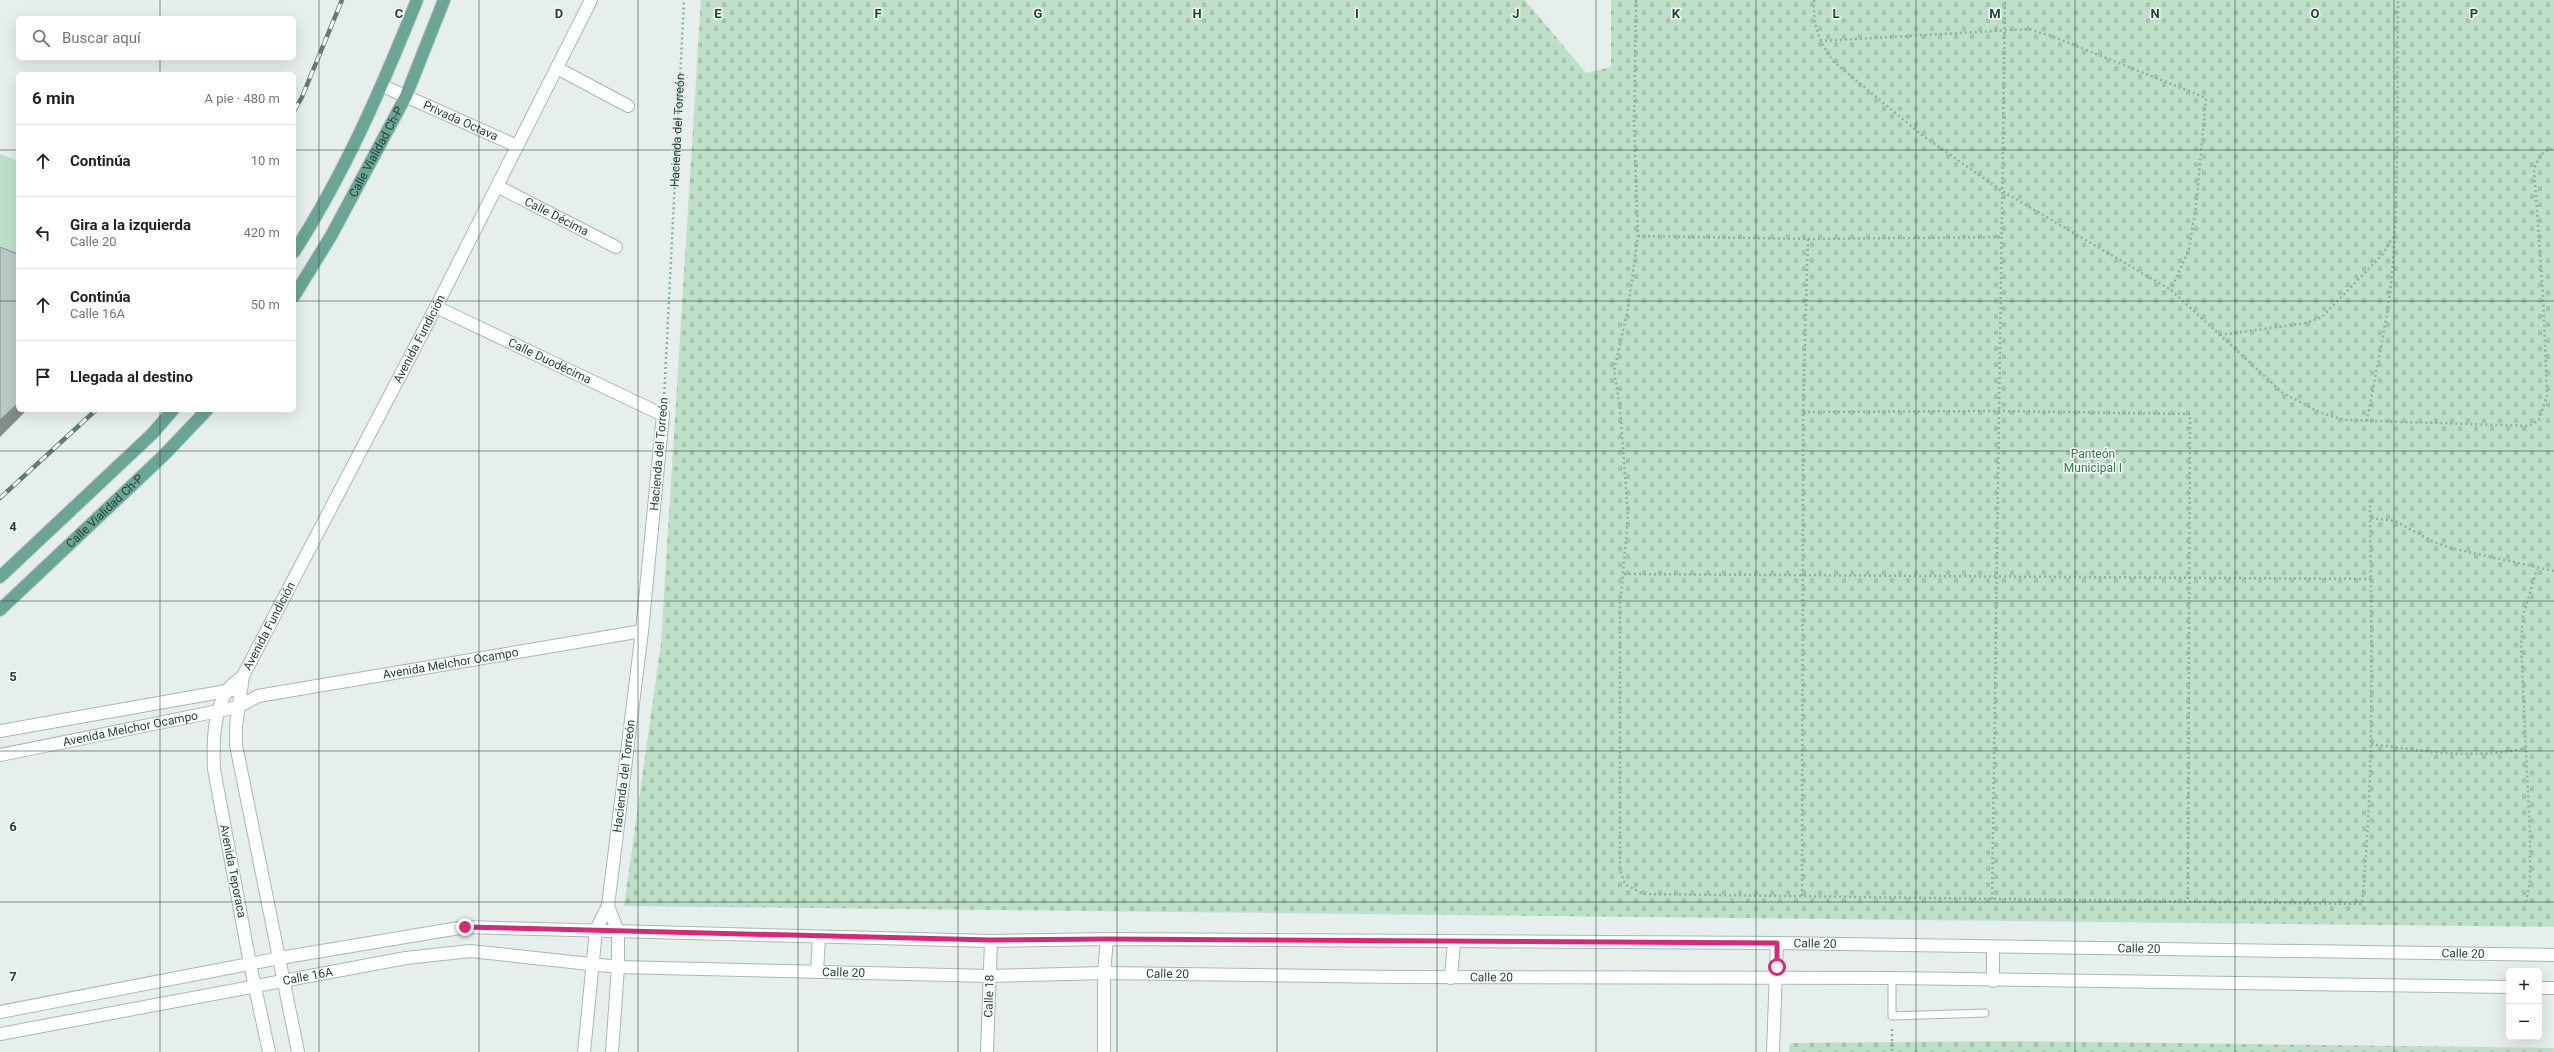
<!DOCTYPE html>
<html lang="es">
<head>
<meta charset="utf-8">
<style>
	body { margin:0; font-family:Roboto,sans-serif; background:#f2f2f2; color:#222 }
	.controls { position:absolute; right:12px; bottom:12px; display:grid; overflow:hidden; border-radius:6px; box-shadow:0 4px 16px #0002 }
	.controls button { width:36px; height:36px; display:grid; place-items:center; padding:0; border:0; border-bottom:1px solid #e0e0e0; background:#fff; color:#222; font:20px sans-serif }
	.stop { position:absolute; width:12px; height:12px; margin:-9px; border:3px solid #db2777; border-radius:50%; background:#fff }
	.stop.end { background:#db2777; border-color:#fff; box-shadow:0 1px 4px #0008 }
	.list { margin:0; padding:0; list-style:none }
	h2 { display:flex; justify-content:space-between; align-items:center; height:52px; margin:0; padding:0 16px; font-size:17px }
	h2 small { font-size:13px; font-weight:400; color:#767676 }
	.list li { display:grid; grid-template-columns:26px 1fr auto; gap:12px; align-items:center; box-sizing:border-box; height:72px; padding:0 16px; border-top:1px solid #e0e0e0 }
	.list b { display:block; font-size:15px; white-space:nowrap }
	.list p { margin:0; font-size:13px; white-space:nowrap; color:#767676 }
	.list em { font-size:13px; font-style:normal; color:#767676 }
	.icon { flex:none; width:22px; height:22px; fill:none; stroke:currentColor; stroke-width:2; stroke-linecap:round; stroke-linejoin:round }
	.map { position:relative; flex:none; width:2554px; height:1052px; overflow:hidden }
	.search { position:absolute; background:#fff; box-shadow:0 4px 16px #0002; left:16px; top:16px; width:280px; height:44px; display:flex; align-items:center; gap:10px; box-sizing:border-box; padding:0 14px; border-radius:6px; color:#767676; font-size:15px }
	.panel { position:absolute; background:#fff; box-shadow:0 4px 16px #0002; left:16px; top:72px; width:280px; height:340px; border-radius:6px }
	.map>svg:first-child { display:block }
	.cemetery { fill:url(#cemetery-stones) }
	.park { fill:#bfe0c8 }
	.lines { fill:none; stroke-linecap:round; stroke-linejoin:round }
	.lane-casing { stroke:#a8b8b2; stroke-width:9 }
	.street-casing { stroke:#a8b8b2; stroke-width:14 }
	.secondary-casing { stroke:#a4bbb3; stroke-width:14 }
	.primary-casing { stroke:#c2cac8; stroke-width:14 }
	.path { stroke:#86b3a5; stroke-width:2.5; stroke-dasharray:2 3; stroke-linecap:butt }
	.lane { stroke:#fff; stroke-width:7 }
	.street { stroke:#fff; stroke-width:12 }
	.secondary { stroke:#fff; stroke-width:12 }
	.primary { stroke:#6aa596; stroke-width:12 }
	.rail-casing { stroke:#5f7d75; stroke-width:4.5 }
	.rail { stroke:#f7fbf9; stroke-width:3; stroke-dasharray:9; stroke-linecap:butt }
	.shaded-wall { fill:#838d89 }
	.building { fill:#bbcac4; stroke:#838d89 }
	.route { stroke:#db2777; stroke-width:5 }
	.grid { fill:none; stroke:#24423a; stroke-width:1; stroke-opacity:0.55 }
	.labels { text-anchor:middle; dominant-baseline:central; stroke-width:3; stroke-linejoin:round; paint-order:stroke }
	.street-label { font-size:12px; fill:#24423a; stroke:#f7fbf9 }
	.park-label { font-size:12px; fill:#2d7a4b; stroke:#f7fbf9 }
	.grid-label { font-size:13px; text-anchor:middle; font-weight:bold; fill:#24423a; stroke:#f7fbf9; stroke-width:3; stroke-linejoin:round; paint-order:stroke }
</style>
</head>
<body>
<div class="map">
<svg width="2554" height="1052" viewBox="0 0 2554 1052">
	<defs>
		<pattern id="cemetery-stones" width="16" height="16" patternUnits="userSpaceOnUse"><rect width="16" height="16" fill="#bfe0c8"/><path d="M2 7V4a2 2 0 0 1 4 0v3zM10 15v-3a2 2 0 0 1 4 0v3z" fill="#a4c1ad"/></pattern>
	</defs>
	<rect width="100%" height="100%" fill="#e6efeb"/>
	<path class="cemetery" d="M701,0H1525L1586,73L1611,67V0H2554V927L624,906L661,643Z
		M2007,1041L2554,1048V1052H1789L1790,1043Z"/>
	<path class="park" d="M0,154L18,161V253L0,246Z"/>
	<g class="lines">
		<g class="lane-casing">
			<path id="lane" d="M1892,978V1016L1985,1013"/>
		</g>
		<g class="street-casing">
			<g id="street">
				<path d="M557,68L628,106"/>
				<path id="s2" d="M383,86L517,146"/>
				<path id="s3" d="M497,186L616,247"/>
				<path id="s4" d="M436,307L663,415L642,631L608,906L596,930L584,1052"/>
				<path d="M243,676L236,726V745L298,1052"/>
				<path d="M0,731L232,690"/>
				<path id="s5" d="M0,755L238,707L258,696L642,631"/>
				<path d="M608,906L618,932V967L612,1052"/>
				<path id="s6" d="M269,1052L250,964L214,769C213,745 213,712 227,691C230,685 238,681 243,676L436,307L591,0"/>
				<path id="s7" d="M987,1052L991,941"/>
				<path d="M1104,1052V973L1107,939"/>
				<path d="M1773,1052L1777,943"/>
			</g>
		</g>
		<g class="secondary-casing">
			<g id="secondary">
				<path d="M817,972L819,937"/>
				<path d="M1451,978L1454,941"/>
				<path d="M1993,981V947"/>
				<path d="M2539,988H2554"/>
				<path id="s8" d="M0,1012L280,958L465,927L991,941L1107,939L1777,943L2554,955"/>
				<path id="s9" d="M0,1034L406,958L470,951L618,967L991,976L1104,973L1396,977L1892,978L2509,987"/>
			</g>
		</g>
		<g class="primary-casing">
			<g id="primary">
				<path d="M294,252C345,173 382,87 417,0"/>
				<path id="s10" d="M294,296L331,236L406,96L444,0"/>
				<path d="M0,577L152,434L173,410"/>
				<path id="s11" d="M0,610L163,456L207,410"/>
			</g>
		</g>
		<g class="path">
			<path d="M1636,0L1634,126L1638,236L1628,308L1614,371L1620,408L1628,516L1620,607V870L1625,884L1643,894L2362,904C2375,769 2371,633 2370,497"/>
			<path d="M1814,0C1813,24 1819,43 1834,62L1922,135L2002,191L2171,290L2283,393L2319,412L2344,420L2529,426L2539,420L2547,396L2543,295L2534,170C2537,160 2542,149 2554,149"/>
			<path d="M1820,41L2029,29L2054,37L2206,98L2196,206L2189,249L2171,290"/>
			<path d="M1638,236L1808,239L2001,237"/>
			<path d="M2220,335L2306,323L2322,317L2383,254L2393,237"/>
			<path id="s1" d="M664,399L684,0"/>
			<path d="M1803,412L1999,411L2190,414L2188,902"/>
			<path d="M2367,421C2376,369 2389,316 2393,263C2399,175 2397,87 2398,0"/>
			<path d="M2371,518L2395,521L2434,542L2451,548L2554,571"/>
			<path d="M1624,574L2371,579"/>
			<path d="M2371,744C2423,751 2475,760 2526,748"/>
			<path d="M1802,896L1803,412L1808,239"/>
			<path d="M1992,899L2005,0"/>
			<path d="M2526,902L2530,883V835L2521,646L2523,616L2537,569"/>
			<path d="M1892,1029V1052"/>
		</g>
		<use href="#lane" class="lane"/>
		<use href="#street" class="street"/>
		<use href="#secondary" class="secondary"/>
		<use href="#primary" class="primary"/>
		<g class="rail-casing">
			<path id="rail" d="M294,111L302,97L342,0
				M0,498L96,410"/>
		</g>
		<use href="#rail" class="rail"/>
	</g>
	<path class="shaded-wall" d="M18,403V410H27L0,437V420Z"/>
	<path class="building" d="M0,247L18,254V403L0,420Z"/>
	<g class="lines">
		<path class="route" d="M465,927L991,940L1107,939L1777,943V967"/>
	</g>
	<path class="grid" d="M160,0V18M319,0V1052M479,0V1052M638,0V1052M798,0V1052M958,0V1052M1117,0V1052M1277,0V1052M1437,0V1052M1596,0V1052M1756,0V1052M1916,0V1052M2075,0V1052M2235,0V1052M2394,0V1052M160,58V74M0,150H18M294,150H2554M0,301H18M294,301H2554M160,410V1052M0,451H2554M0,601H2554M0,751H2554M0,902H2554"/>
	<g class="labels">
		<g class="street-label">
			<text stroke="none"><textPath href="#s2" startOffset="85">Privada Octava</textPath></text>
			<text stroke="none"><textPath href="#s1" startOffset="269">Hacienda del Torreón</textPath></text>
			<text stroke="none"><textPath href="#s10" startOffset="166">Calle Vialidad Ch-P</textPath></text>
			<text stroke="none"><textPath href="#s3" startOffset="67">Calle Décima</textPath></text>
			<text stroke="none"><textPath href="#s6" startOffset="771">Avenida Fundición</textPath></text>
			<text stroke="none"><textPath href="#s4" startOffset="126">Calle Duodécima</textPath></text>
			<text transform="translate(659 454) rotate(-85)">Hacienda del Torreón</text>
			<text stroke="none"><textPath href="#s11" startOffset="144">Calle Vialidad Ch-P</textPath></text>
			<text stroke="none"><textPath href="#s6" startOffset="447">Avenida Fundición</textPath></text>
			<text stroke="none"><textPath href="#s5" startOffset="461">Avenida Melchor Ocampo</textPath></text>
			<text stroke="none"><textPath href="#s5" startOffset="133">Avenida Melchor Ocampo</textPath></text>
			<text transform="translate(624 776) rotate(-83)">Hacienda del Torreón</text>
			<text transform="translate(233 871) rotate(79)">Avenida Teporaca</text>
			<text stroke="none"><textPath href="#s8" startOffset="1823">Calle 20</textPath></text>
			<text stroke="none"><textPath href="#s8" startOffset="2147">Calle 20</textPath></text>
			<text stroke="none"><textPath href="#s8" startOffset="2471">Calle 20</textPath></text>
			<text stroke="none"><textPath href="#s9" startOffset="852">Calle 20</textPath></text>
			<text stroke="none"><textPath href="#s9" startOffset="1176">Calle 20</textPath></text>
			<text stroke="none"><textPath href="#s9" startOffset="313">Calle 16A</textPath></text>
			<text stroke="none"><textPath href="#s9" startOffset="1500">Calle 20</textPath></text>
			<text stroke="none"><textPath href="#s7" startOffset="56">Calle 18</textPath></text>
		</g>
		<g class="park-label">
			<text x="2093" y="454">Panteón<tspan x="2093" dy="14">Municipal I</tspan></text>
		</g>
	</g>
	<g class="grid-label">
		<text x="399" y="18">C</text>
		<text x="559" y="18">D</text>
		<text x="718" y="18">E</text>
		<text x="878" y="18">F</text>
		<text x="1038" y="18">G</text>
		<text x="1197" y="18">H</text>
		<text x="1357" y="18">I</text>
		<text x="1516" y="18">J</text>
		<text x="1676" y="18">K</text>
		<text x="1836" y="18">L</text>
		<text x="1995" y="18">M</text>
		<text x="2155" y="18">N</text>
		<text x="2315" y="18">O</text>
		<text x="2474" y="18">P</text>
		<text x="13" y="531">4</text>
		<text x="13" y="681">5</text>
		<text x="13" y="831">6</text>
		<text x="13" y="981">7</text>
	</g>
</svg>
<div class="controls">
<button>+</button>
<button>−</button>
</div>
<div class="stop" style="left:1777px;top:967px"></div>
<div class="stop end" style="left:465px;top:927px"></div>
<div class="search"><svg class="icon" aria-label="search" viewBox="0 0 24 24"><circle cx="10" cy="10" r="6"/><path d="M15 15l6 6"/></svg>Buscar aquí</div>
<section class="panel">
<h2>6 min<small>A pie · 480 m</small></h2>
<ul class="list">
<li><svg class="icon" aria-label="ahead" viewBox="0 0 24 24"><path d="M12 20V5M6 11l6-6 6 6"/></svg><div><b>Continúa</b></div><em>10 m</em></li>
<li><svg class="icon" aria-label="left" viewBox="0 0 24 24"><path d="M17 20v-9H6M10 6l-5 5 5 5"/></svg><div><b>Gira a la izquierda</b><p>Calle 20</p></div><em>420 m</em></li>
<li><svg class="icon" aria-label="ahead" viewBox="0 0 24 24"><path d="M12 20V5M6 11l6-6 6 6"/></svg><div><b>Continúa</b><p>Calle 16A</p></div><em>50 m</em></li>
<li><svg class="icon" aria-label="arrive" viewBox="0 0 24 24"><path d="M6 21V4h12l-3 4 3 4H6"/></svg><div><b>Llegada al destino</b></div></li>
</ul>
</section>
</div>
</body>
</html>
